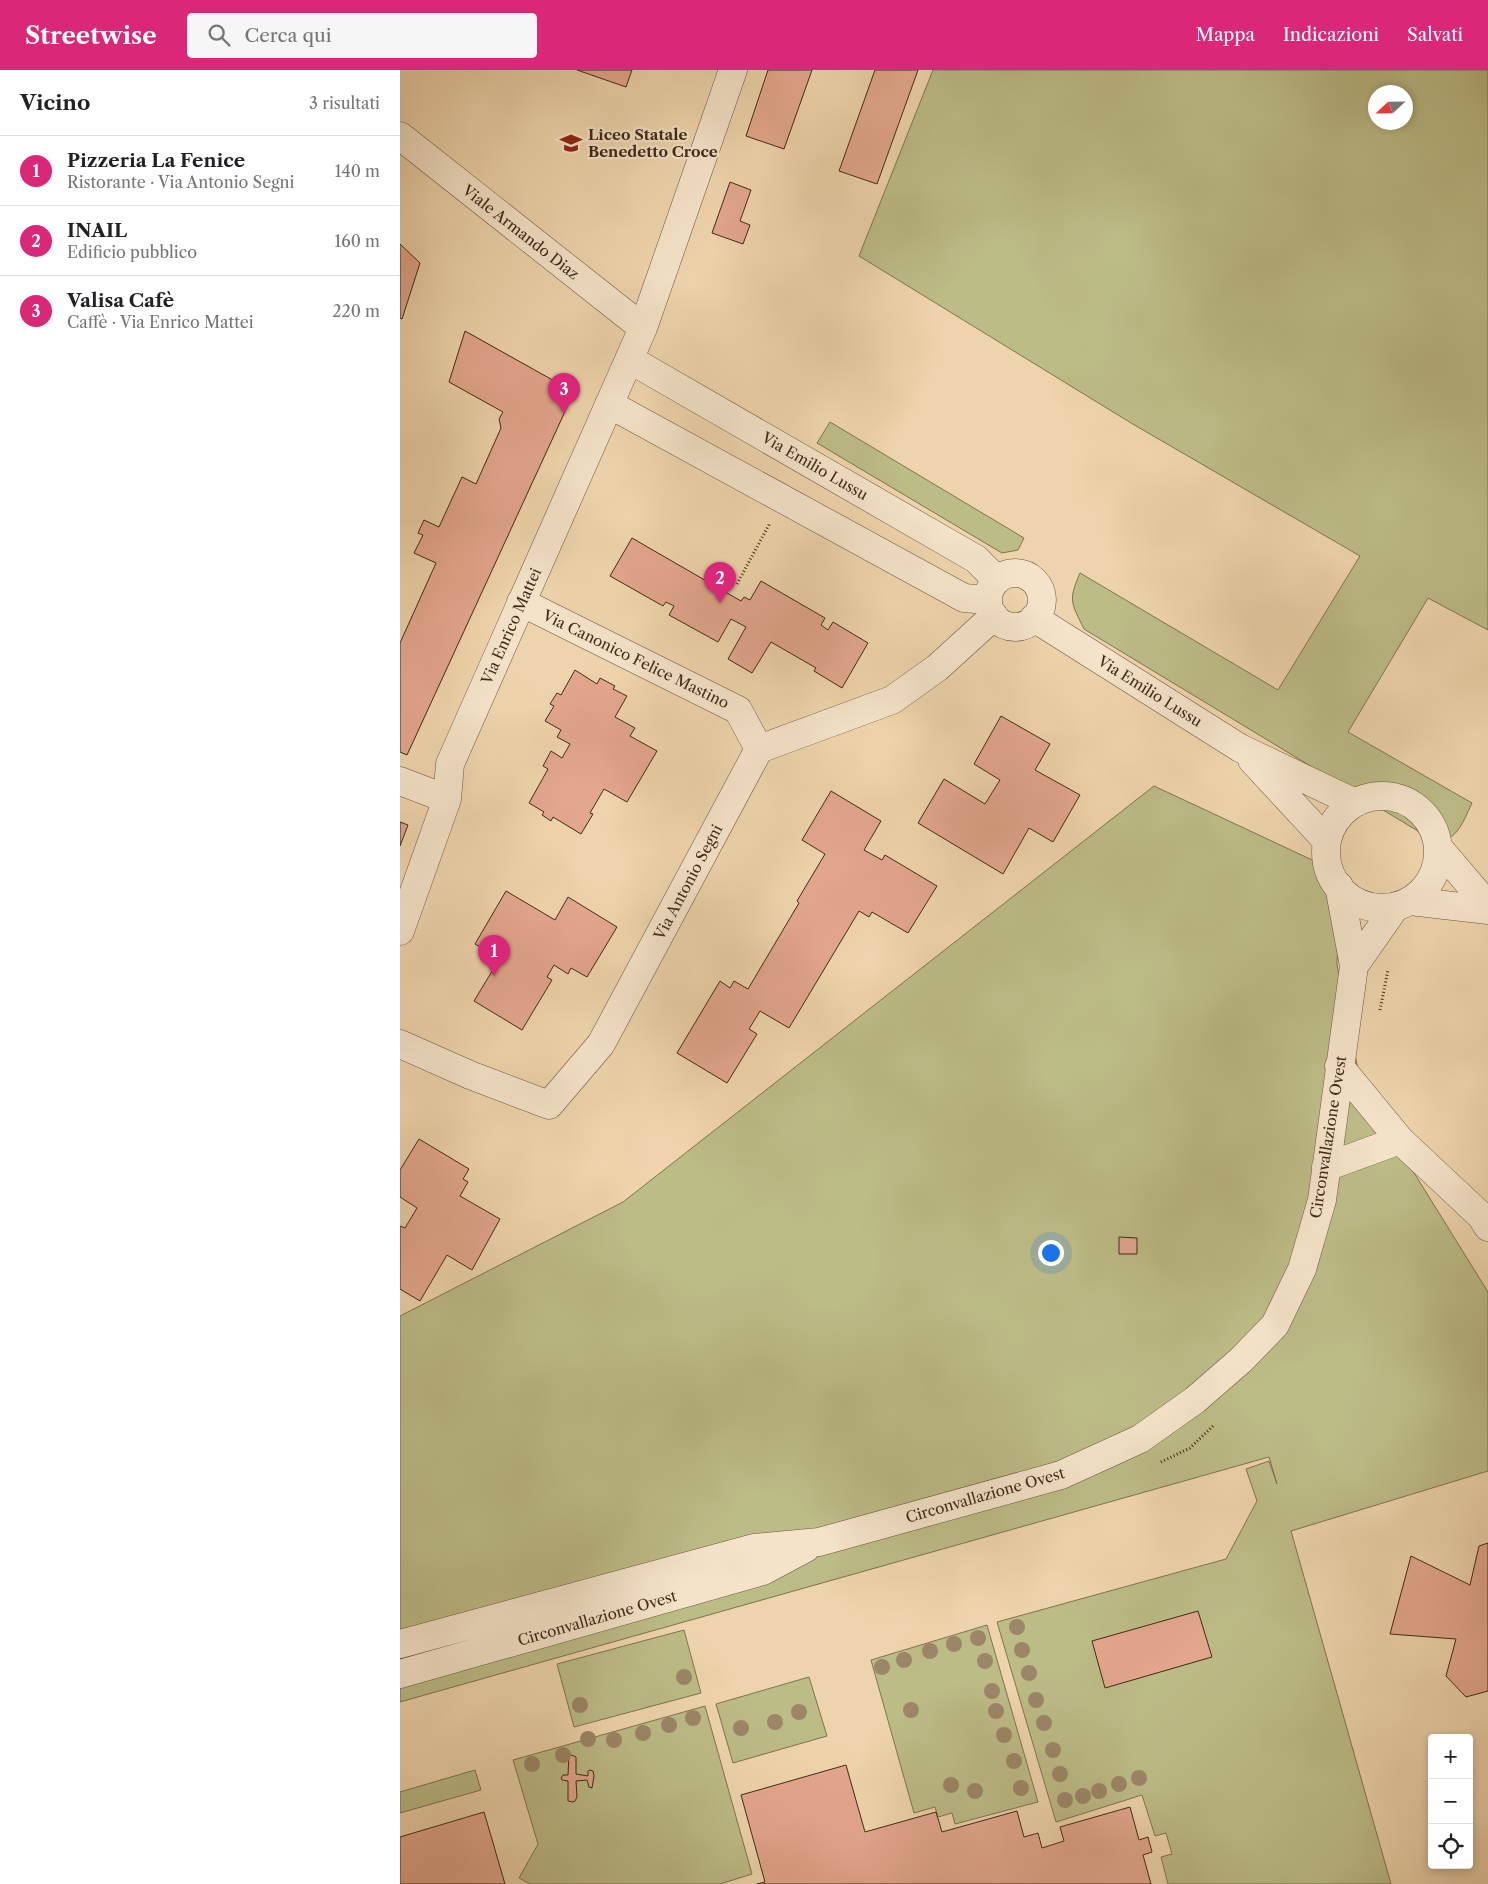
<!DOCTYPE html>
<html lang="it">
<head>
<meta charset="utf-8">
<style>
	body { margin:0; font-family:"Libre Caslon Text",serif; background:#f6f6f6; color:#202124 }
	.controls { position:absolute; right:15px; bottom:15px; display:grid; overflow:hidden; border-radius:5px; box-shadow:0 2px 8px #0003 }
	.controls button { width:45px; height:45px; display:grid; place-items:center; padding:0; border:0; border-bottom:1px solid #e0e0e0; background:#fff; color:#202124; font:25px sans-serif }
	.compass { position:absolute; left:968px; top:15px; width:45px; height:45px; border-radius:50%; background:#fff; box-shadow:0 2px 8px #0003; rotate:248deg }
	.you { position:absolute; left:650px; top:1182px; width:18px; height:18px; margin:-12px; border:4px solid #fff; border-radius:50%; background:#1a73e8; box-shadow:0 0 0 8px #1a73e833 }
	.badge { display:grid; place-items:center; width:32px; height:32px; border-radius:50%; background:#db2777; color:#fff; font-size:16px; font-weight:700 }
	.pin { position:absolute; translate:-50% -41px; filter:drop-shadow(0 1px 2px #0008) }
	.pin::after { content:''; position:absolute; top:26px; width:18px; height:15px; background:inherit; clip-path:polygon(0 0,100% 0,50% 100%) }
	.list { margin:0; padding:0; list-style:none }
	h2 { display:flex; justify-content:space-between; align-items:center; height:65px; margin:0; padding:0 20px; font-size:21px }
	h2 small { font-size:16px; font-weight:400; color:#757577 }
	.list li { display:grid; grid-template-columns:32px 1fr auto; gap:15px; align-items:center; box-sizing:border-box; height:70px; padding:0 20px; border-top:1px solid #e0e0e0 }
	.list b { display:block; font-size:19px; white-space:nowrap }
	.list p { margin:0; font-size:16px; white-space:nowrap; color:#757577 }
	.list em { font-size:16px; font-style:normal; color:#757577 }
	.icon { flex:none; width:28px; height:28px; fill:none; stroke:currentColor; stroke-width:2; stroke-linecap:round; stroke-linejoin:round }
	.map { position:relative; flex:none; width:1088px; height:1814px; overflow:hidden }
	header { display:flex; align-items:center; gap:30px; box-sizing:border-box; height:70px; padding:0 25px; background:#db2777; color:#fff }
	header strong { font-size:24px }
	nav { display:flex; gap:28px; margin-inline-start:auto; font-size:18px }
	.search { width:350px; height:45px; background:#f6f6f6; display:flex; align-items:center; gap:12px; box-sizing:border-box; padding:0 18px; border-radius:5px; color:#757577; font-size:19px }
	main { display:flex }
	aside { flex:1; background:#fff }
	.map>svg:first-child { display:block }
	.green { fill:#bcbc87; stroke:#7e7350; fill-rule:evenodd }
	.building { fill:#e3a78d; stroke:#3f2a19 }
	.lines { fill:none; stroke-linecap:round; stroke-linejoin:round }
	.minor-casing { stroke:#6b543e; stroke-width:29 }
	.path { stroke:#3f2a19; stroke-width:3; stroke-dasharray:1 2.5; stroke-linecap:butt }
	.minor { stroke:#f4e3c9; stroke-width:28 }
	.tree { fill:#9c8667 }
	.labels { text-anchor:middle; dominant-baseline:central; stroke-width:4.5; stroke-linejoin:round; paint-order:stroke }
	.poi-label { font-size:15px; font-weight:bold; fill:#3f2a19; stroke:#f4e3c9; text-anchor:start }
	.street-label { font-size:15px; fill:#3f2a19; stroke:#f4e3c9 }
</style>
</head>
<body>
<header>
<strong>Streetwise</strong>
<div class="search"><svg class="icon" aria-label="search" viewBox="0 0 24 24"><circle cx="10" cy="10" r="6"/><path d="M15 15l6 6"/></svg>Cerca qui</div>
<nav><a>Mappa</a><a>Indicazioni</a><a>Salvati</a></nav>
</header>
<main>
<aside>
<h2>Vicino<small>3 risultati</small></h2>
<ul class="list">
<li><span class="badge">1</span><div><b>Pizzeria La Fenice</b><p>Ristorante · Via Antonio Segni</p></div><em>140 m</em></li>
<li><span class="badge">2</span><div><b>INAIL</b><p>Edificio pubblico</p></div><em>160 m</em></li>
<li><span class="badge">3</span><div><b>Valisa Cafè</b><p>Caffè · Via Enrico Mattei</p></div><em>220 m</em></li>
</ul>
</aside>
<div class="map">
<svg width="1088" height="1814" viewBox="0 0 1088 1814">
	<rect width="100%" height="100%" fill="#eed4ac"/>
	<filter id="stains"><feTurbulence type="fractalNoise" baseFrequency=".004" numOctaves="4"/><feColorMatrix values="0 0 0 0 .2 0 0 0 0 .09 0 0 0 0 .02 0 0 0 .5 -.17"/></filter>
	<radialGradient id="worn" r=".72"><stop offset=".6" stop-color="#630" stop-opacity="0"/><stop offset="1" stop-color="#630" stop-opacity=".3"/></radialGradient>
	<path class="green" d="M533,0H1088V560L1028,528L948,662L1072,733C1066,745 1059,767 1044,770C1040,771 1035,770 1031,769L684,559C671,532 668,531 680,503L878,620L960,486L731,353L459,186ZM976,22H1006V52H976Z
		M430,352L624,468L618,480L602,483L417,373Z
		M754,716L940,803L937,895L962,1019L1088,1222V1401L891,1461L991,1814H768L761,1787L772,1784L766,1763L755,1766L742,1725L656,1752L597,1552L826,1489L857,1431L846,1399L869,1391L877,1414L869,1387L0,1632V1246L223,1132Z
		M587,1555L638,1732L555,1754L552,1743L538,1747L535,1737L514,1743L471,1590Z
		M284,1560L301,1623L174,1657L157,1594Z
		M409,1607L427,1666L333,1693L316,1634Z
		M305,1636L352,1804L320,1814H130L119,1808L138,1774L113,1690Z
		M75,1700L81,1720L0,1743V1722Z"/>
	<path class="building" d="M177,0H232L226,17Z
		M368,0H412L384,79L346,66Z
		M475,0H518L477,114L439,101Z
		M330,112L351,120L340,151L350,155L343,174L312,163Z
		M0,174L20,193L2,249L0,248Z
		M65,261L174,322L7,685L0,682V573L36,493L14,483L23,465L18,463L24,450L39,457L62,407L76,414L101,358L99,349L103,342L49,312Z
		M232,468L341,531L344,527L350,530L361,511L425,548L421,555L428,560L433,552L468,573L442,618L414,601L416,598L371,572L352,603L328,589L346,557L331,549L318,572L269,545L274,536L266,532L263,536L210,506Z
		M175,600L197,614L200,608L215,616L213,619L227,626L215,647L235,658L230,666L257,681L227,732L204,719L190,743L193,744L181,764L153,747L151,751L142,745L144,742L129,733L148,699L143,696L151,681L162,688L170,674L157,667L161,660L145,651L154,636L150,634L157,623L161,625Z
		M601,646L650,674L635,700L680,725L653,772L629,758L603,804L518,753L544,709L585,734L600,710L574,694Z
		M431,721L481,751L464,780L482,790L485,785L537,816L508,863L472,842L469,847L459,841L389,958L360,941L349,959L357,964L327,1013L277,983L320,911L330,918L334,911L348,919L399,833L397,831L425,784L402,770Z
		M0,752L8,755L0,776Z
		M106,821L155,850L168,827L217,857L187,907L171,898L168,904L154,895L147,907L152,910L122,960L74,931L100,888L75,874Z
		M19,1069L69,1099L63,1109L68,1112L60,1126L100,1149L72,1200L47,1185L20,1231L0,1219V1156L5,1158L17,1138L0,1127V1100Z
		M719,1167L737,1168V1184H719Z
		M1088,1473V1621L1066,1627L1046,1606L1056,1569L990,1564L1011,1486L1070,1515L1079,1476Z
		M798,1541L812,1587L705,1618L692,1571Z
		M169,1684L176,1687V1704L188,1706V1701L190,1700L193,1701L194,1706L192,1718L189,1717L187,1710L176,1711L177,1727L175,1731L173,1732L168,1731V1711L162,1710L161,1708L163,1705H168Z
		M446,1695L465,1762L536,1742L542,1762L617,1741L624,1767L638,1763L642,1778L664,1771L660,1757L730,1737L739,1770L748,1767L752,1782L743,1785L751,1814H357L365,1812L341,1725Z
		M84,1742L105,1814H0V1767Z"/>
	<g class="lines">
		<g class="minor-casing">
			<path id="minor" d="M0,66L243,258
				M229,289L576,489L597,510
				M209,334L564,528L588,530
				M588 530a27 27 0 1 1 54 0a27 27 0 1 1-54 0Z
				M121,532L338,640L359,679
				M634,548L840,678L955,733
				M852,690L927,771
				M0,711L47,729
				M926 782a56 56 0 1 1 112 0a56 56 0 1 1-112 0Z
				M1038,777L1088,836
				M1010,831L1088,840
				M0,861L47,729L50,694L243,258L333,0
				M954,896L996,836
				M0,974L70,1005L149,1035L201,974L359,679L492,630L537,598L594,546
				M939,996L1000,1070L1081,1146L1088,1157
				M926,1097L1000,1070
				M0,1574L354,1478L419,1472L661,1405L740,1369L795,1330L841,1290L875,1255L902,1199L922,1130L954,896L939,816
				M0,1604L363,1501L406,1478"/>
		</g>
		<path class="path" d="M337,514L370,453
			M980,940L988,900
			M761,1392L790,1378L813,1356"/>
		<use href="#minor" class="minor"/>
	</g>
	<g class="tree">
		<circle cx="617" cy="1557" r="8"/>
		<circle cx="578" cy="1568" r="8"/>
		<circle cx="554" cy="1574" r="8"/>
		<circle cx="622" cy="1580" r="8"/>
		<circle cx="530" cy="1581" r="8"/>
		<circle cx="504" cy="1590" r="8"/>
		<circle cx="585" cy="1591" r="8"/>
		<circle cx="482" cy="1597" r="8"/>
		<circle cx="629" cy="1603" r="8"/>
		<circle cx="284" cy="1607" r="8"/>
		<circle cx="592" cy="1621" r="8"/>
		<circle cx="636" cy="1630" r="8"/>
		<circle cx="180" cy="1635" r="8"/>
		<circle cx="511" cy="1640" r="8"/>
		<circle cx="596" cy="1641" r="8"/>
		<circle cx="399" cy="1642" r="8"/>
		<circle cx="293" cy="1648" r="8"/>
		<circle cx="375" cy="1652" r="8"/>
		<circle cx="644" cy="1653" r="8"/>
		<circle cx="269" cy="1655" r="8"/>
		<circle cx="341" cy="1658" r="8"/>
		<circle cx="243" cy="1663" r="8"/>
		<circle cx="604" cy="1665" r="8"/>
		<circle cx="188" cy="1669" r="8"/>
		<circle cx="214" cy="1670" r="8"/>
		<circle cx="653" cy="1680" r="8"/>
		<circle cx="163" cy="1685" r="8"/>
		<circle cx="614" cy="1691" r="8"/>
		<circle cx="132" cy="1694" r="8"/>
		<circle cx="660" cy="1704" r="8"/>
		<circle cx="739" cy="1708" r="8"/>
		<circle cx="719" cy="1714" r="8"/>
		<circle cx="551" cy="1715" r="8"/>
		<circle cx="621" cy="1718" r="8"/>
		<circle cx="575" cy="1721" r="8"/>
		<circle cx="699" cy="1721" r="8"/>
		<circle cx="683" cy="1726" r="8"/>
		<circle cx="665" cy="1730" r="8"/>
	</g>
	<defs>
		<g id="school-bare" transform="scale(1.725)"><path d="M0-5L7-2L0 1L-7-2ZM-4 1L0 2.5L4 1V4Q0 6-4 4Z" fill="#8f2418" stroke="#f4e3c9" stroke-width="2.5" paint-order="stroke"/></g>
	</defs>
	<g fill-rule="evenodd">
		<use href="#school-bare" x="171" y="73"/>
	</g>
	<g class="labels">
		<g class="poi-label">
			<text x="188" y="64">Liceo Statale<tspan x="188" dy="17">Benedetto Croce</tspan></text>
		</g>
		<g class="street-label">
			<text transform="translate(121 162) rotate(38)">Viale Armando Diaz</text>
			<text transform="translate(415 396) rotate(30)">Via Emilio Lussu</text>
			<text transform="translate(111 556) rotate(-66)">Via Enrico Mattei</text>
			<text transform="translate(236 589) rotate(26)">Via Canonico Felice Mastino</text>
			<text transform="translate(750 621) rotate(32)">Via Emilio Lussu</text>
			<text transform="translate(288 812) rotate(-62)">Via Antonio Segni</text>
			<text transform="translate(928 1067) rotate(-81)">Circonvallazione Ovest</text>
			<text transform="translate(585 1425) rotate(-16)">Circonvallazione Ovest</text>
			<text transform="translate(197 1548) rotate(-16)">Circonvallazione Ovest</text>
		</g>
	</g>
	<rect width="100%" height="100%" filter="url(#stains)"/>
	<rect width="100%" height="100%" fill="url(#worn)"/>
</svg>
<div class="controls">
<button>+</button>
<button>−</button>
<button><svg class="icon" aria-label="locate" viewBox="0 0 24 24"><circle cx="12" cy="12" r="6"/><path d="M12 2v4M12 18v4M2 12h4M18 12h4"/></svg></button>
</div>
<svg class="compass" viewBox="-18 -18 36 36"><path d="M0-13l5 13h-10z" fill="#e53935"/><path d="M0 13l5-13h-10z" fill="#757577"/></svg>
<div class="you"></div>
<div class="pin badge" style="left:94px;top:906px">1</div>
<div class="pin badge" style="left:320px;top:533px">2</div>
<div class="pin badge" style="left:164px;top:344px">3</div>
</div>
</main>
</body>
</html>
